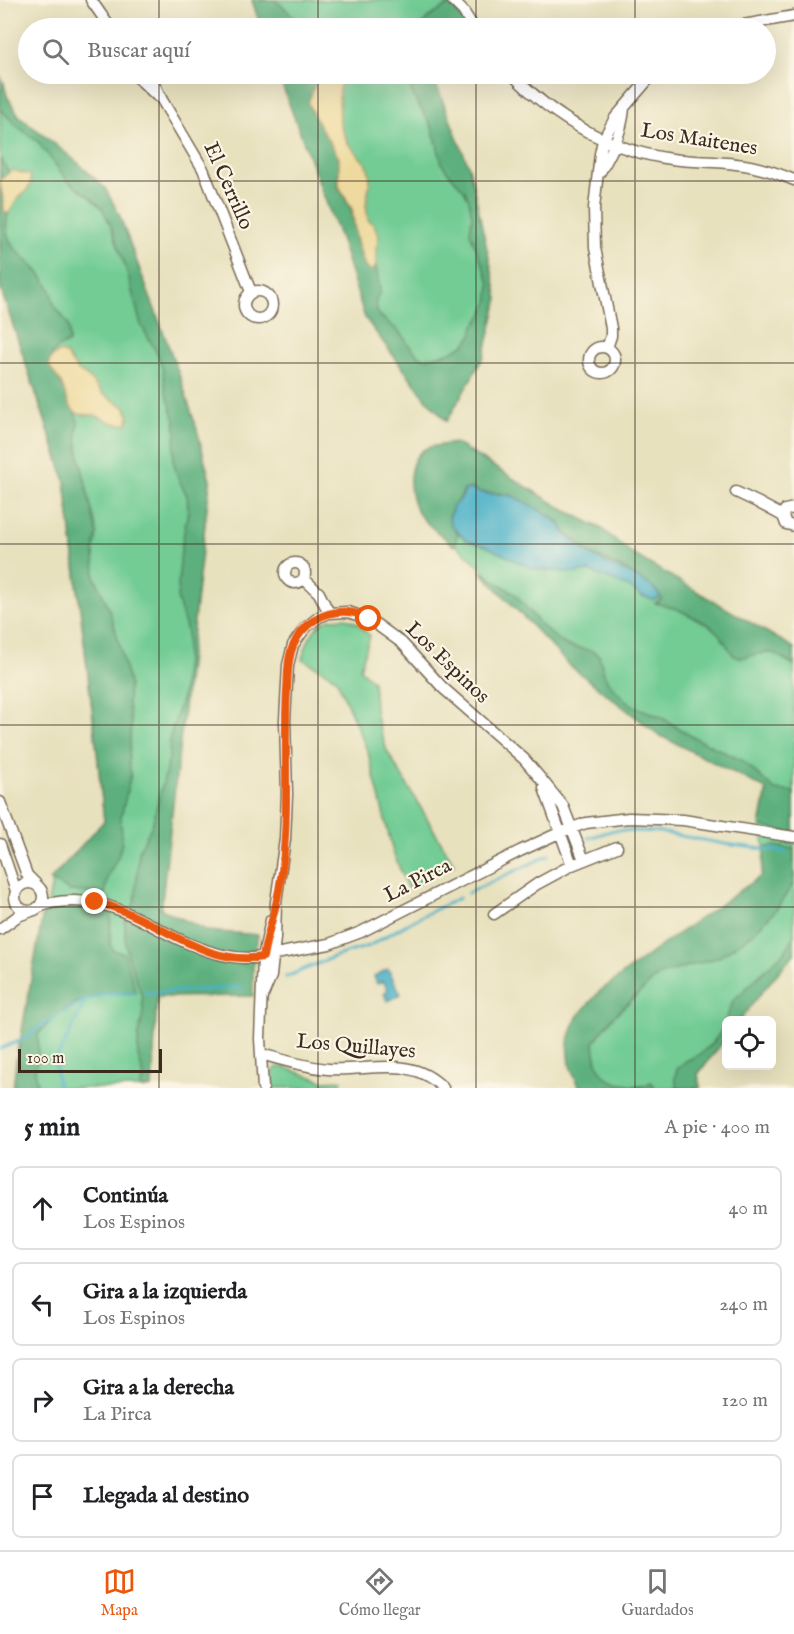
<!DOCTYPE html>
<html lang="es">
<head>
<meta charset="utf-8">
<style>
	body { margin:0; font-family:"IM FELL English",serif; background:#f6f6f6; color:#202124 }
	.controls { position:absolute; right:18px; bottom:18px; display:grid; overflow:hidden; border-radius:9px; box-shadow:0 6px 24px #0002 }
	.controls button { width:54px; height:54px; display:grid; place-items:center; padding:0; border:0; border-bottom:2px solid #e0e0e0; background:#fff; color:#202124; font:30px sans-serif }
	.scale { position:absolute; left:18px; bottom:15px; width:144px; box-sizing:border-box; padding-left:6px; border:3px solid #3b2a1e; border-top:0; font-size:16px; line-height:21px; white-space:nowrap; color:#3b2a1e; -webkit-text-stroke:4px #fcf5e5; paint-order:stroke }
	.stop { position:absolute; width:18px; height:18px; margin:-14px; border:4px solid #ea580c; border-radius:50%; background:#fff }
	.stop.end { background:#ea580c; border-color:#fff; box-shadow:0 2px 6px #0008 }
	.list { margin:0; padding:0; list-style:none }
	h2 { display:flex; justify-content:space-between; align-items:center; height:78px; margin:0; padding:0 24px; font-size:26px }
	h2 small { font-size:20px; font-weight:400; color:#757577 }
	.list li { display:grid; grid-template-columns:39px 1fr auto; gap:18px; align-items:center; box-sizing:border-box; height:84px; margin:0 12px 12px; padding:0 12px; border:2px solid #e0e0e0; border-radius:9px }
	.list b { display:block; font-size:22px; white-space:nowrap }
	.list p { margin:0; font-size:20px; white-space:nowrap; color:#757577 }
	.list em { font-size:20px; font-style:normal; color:#757577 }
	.icon { flex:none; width:33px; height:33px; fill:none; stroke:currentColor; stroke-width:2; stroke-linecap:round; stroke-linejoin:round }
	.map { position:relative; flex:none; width:794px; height:1088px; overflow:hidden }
	.search { position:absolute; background:#fff; box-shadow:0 6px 24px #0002; left:18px; right:18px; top:18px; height:66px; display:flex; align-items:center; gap:15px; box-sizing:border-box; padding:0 21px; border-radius:33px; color:#757577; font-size:22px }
	.sheet { height:462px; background:#fff }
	nav { display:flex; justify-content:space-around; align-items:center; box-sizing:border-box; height:84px; border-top:2px solid #e0e0e0; background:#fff; font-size:16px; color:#757577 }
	nav a { display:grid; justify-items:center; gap:3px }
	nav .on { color:#ea580c }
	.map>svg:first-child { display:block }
	.green { fill:#72cc94; stroke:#567b59; stroke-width:1.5 }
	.forest { fill:#5db07e; stroke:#4c6d4e; stroke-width:1.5 }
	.sand { fill:#eeda9e; stroke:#94825e; stroke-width:1.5 }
	.water { fill:#49b1c8; stroke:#426e73; stroke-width:1.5 }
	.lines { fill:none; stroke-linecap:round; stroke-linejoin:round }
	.stream { stroke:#49b1c8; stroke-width:3 }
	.minor-casing { stroke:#786a56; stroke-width:13 }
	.minor { stroke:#fff; stroke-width:10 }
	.route { stroke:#ea580c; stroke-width:8 }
	.grid { fill:none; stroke:#3b2a1e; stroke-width:1.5; stroke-opacity:0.55 }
	.labels { text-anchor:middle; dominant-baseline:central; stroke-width:4.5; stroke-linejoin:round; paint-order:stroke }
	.street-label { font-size:21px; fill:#3b2a1e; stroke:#fcf5e5 }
</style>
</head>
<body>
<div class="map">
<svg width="794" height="1088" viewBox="0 0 794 1088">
	<rect width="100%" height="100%" fill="#fcf5e5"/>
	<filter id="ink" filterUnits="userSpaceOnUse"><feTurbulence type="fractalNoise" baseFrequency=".0167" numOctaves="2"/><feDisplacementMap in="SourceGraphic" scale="12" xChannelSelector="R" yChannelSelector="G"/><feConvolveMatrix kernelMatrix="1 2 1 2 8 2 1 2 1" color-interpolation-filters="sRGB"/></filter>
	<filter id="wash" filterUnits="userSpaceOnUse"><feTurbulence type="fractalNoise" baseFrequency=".008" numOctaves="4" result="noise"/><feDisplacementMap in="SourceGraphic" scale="24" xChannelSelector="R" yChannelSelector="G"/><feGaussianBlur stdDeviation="1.35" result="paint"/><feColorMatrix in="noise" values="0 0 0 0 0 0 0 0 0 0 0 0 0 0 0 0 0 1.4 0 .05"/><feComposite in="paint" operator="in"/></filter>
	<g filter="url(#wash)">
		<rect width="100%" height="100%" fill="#e8e1be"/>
		<path class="green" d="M252,0H449L472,28H262Z
			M278,74H431L469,168L497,299L483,356L446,421L365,317L342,242Z
			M0,75L6,96L20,117L104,188L210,480L172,802L161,910L152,1088H13L18,1046L37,990L45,916L53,879L104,821L97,752L65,480L0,286Z
			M445,449L634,555L794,648V954L726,1020V1038L698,1074L700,1088H580L569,1043L762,876L765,853L761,823L767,788L660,734L502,590L471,558L437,529Z
			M346,618L357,623L370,636L360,669L373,681L376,717L387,751L454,864L408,889L393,852L368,752L336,678L302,659C306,643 313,624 330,619C335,618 341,619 346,618Z
			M277,1067H284L323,1081L342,1080L339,1088H272C272,1080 270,1073 277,1067Z"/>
		<path class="forest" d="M252,0H274L283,6L303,28H261Z
			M450,4L469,28H420L428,18Z
			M278,74H319L308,103L316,120L339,158L338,186L351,209L356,238L365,267L372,271L376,266L380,291L376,301L377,312C382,318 388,323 395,328C406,337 410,352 425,359L451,352L465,344L472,335L474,325L479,320L488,304L490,284L470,233L472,217L469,200L464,190L447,171L442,164L436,140L431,125L414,98L410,85L413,74H432L469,167L498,299L484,356L447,421L427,400L365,318L342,244Z
			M4,83L7,96L18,115L77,162L105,188L119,214L180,377L198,433L210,481L161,909L208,931L258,935L253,964V996L157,997L152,1088H139L144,1077L138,1056V1040L143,1012L142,997L128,956L125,939V922L135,901L139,851L152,825L169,759L170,737L182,697L186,659L187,631L177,598L181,550L188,510L187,496L178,478L173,460L176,431L175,421L165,388L163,371L158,355L141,325L126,269L111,226L102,208L89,196L68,181L38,142L17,126L0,109V96Z
			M0,158L8,171C3,189 0,197 8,214C0,247 25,254 41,275C44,280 49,286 51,291C53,297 52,304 57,309C68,323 70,323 69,342L58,348L52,354L51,366L72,405L78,421L77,436L79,454L97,533L94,551L95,577L109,609L117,635L129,683L128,703L131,722L129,763L131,774L121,817L122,843L118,857L108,876L105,894L70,891L50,880L104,821L97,750L65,481L58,458L0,287Z
			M455,443L563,509L602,529L634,555L794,648V665L775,654L767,652L741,658L734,656L719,634L709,625L677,609L655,603L662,599L656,590L626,570L589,553L578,542L567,534L559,522L551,516L508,494L479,492L472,488L464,490C456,509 439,513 458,534L454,546C444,537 431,528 422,518C407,501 403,459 427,448C435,445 447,445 455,443Z
			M480,571L515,594L541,625L557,639L568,646L592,651L599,655L604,674L609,683L627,702L636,707L661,717L691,736L743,761L775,790L794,792V834L760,826L767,790L766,789L659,735L569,665Z
			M775,846L794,849V883L775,911L751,935L719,957L659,975L614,1016L599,1035L594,1043L595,1053L598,1066L603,1074L610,1080L618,1083L631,1086H643L651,1082L656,1088H580L570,1066L568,1042L577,1017L600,991L669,940L761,876L765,847Z
			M89,907L111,910L110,944L113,950L124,953L136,992C110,993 85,994 63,1011C54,1017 46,1026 38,1034V1057L35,1071L38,1088H13C21,1029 33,971 43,913L61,909Z
			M794,936V954L766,987L740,1020H726V1038L698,1074L700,1088H677L675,1078L677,1069L686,1061L700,1054L712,1044L722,1030L733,1001L786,950Z"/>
		<path class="sand" d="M319,74H344L339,89L340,123L347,142L367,165L369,172L370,180L366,205L368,220L374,225L379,236L376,249V266L372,271L365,267L356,238L352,209L339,186V158L316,120L308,103Z
			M12,170L30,175C34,188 24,192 17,200C14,204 12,209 9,213H5C3,208 4,204 3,199C2,191 0,188 0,180Z
			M60,352L66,354L77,370L87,376L103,394L125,407L129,416L127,424C123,424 117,425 113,423C106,421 100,415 91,415C85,414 79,416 74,411C67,404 65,394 62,385C57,373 37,363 60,352Z"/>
		<path class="water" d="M472,489C486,498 503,491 517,498C526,503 550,515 557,522C561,525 562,529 565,533C568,537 585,551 590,554C613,570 644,574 661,597L653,600L641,596L629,587L589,571L576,573L533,569L488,547L466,540L452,526L449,520L453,506L462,498L465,490Z
			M388,969L401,994L387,1001L384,993L388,990L383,981L377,984L374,976Z"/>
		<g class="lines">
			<path class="stream" d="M588,838L614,830L659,832L725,844L787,852
				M468,893L549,855
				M286,977L336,956L369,946L416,919L459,898
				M145,993L243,987
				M0,1049L26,1038L45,1023L83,1001L105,994L135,993
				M58,1088L55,1062L84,1004"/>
		</g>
	</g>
	<g filter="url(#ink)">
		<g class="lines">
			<g class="minor-casing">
				<path id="minor" d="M91,0L107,23L113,28
					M452,0L463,11L474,28
					M726,28L794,16
					M134,74L157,96
					M149,74L162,100L203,169L251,292
					M512,74C554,118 610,151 672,159C693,162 715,161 736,164C756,166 775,172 794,180
					M600,172C612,152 622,132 624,108
					M244 305a14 14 0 1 1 28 0a14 14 0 1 1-28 0Z
					M589 360a13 13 0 1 1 26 0a13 13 0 1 1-26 0Z
					M607,348L611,336V328L595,248L594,208L600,154L603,140L615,118L653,74
					M736,492L757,502L783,516L786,524L794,526
					M783,516L785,510L794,508
					M285 573a10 10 0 1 1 20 0a10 10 0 1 1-20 0Z
					M304,579L319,593L329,613
					M544,788L572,865
					M0,802L27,875L37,885
					M0,844L16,891
					M15 897a14 14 0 1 1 28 0a14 14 0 1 1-28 0Z
					M37,908C48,902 61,901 73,901C121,901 150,928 192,945C211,953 233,959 254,958L329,944L361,932L520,851L561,832L586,823L629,818L683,820L794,837
					M494,914L537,884L572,865L617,847
					M0,929L18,916L32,911
					M262,997L271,976L275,938L276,902L285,839L287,794L285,720L288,665L293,645L305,628L319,617L329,613L348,612L369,619L402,643L443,688L524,759L541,779L563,806L584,860
					M261,1054C283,1060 305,1067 328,1069C370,1072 410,1054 443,1088
					M263,1088L260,1039L263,957L271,920"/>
			</g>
			<use href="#minor" class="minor"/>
		</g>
	</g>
	<g class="lines" filter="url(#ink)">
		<path class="route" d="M95,902C153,914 200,967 263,957C266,938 272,922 276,904C281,884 284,856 285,836C288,787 284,739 287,690C288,676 287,659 293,646C302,624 324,610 348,612C355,612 363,616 369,619"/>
	</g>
	<path class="grid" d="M159,0V28M318,0V28M476,0V28M635,0V28M159,74V1088M318,74V1088M476,74V1088M635,74V1088M0,181H794M0,363H794M0,544H794M0,725H794M0,907H794"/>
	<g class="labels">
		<g class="street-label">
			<text transform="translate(699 140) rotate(9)">Los Maitenes</text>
			<text transform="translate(228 186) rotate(66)">El Cerrillo</text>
			<text transform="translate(447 663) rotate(44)">Los Espinos</text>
			<text transform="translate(418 881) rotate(-27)">La Pirca</text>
			<text transform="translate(356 1047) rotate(5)">Los Quillayes</text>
		</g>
	</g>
</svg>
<div class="controls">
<button><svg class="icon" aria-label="locate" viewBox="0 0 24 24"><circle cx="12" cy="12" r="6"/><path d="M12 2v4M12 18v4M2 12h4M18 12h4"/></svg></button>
</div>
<div class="scale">100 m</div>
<div class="stop" style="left:369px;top:619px"></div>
<div class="stop end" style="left:95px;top:902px"></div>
<div class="search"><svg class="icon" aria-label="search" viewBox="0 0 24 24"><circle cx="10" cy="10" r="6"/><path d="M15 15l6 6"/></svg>Buscar aquí</div>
</div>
<section class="sheet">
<h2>5 min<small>A pie · 400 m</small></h2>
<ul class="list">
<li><svg class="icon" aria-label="ahead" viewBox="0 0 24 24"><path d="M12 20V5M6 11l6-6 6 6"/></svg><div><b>Continúa</b><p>Los Espinos</p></div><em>40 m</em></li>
<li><svg class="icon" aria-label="left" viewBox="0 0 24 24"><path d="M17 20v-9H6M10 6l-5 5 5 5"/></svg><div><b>Gira a la izquierda</b><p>Los Espinos</p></div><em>240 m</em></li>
<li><svg class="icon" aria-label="right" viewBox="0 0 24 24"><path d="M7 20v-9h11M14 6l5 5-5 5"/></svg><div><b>Gira a la derecha</b><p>La Pirca</p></div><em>120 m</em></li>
<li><svg class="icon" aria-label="arrive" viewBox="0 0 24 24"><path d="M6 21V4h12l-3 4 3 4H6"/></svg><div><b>Llegada al destino</b></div></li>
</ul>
</section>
<nav>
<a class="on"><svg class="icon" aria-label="map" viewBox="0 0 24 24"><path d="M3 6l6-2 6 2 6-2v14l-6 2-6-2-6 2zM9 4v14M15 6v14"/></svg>Mapa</a>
<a><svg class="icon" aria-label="directions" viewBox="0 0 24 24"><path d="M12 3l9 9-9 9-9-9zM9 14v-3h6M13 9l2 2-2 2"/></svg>Cómo llegar</a>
<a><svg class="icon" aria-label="saved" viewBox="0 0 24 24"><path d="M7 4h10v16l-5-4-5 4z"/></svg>Guardados</a>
</nav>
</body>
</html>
